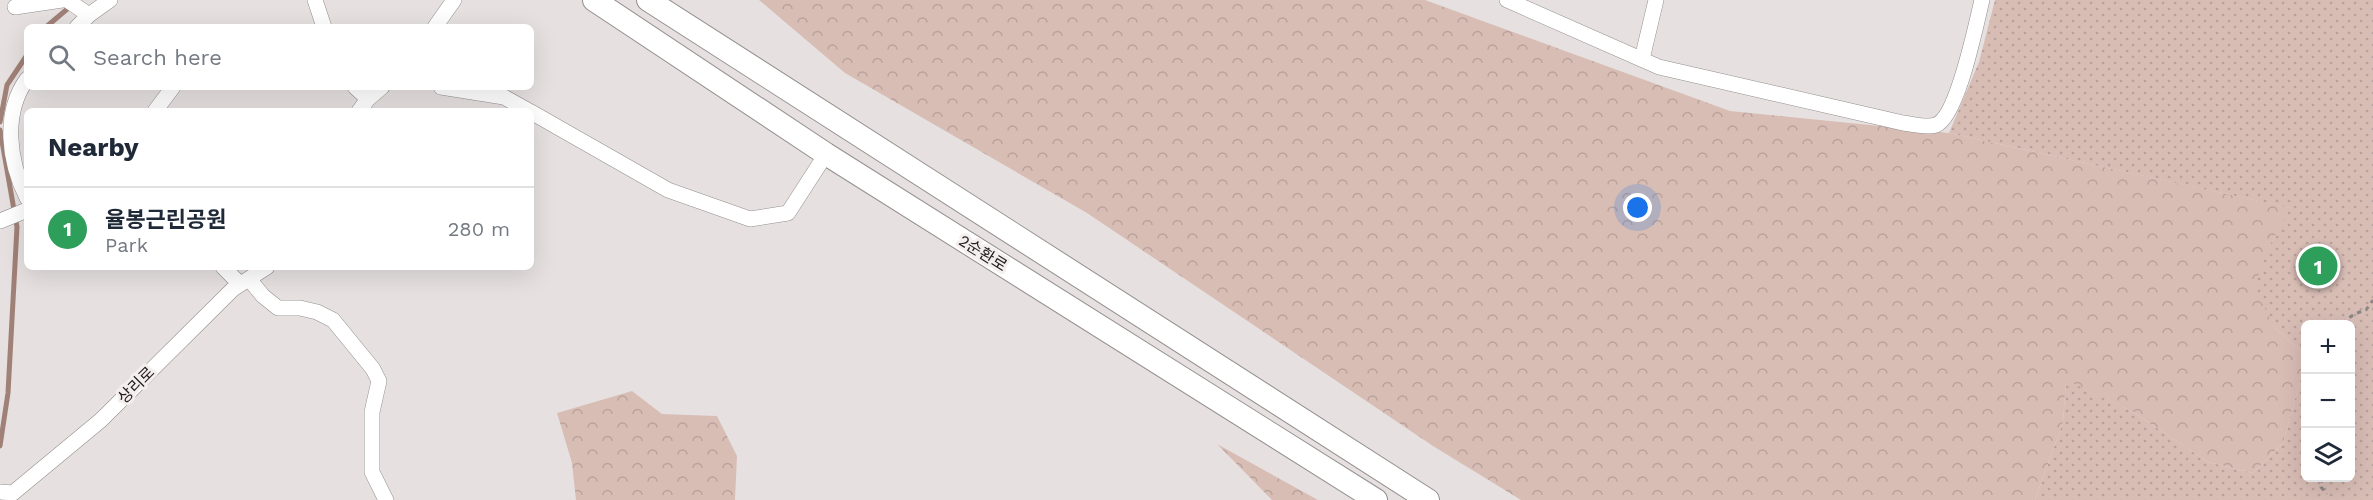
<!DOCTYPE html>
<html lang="en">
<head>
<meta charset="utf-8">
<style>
	body { margin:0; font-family:"Work Sans","Noto Sans KR",sans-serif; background:#f2f2f3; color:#1f2937 }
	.controls { position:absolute; right:18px; bottom:18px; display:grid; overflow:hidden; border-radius:9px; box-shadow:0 6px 24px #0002 }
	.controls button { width:54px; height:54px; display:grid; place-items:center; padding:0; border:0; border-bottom:2px solid #e0e1e3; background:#fff; color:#1f2937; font:30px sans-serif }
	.you { position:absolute; left:1638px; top:208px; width:21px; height:21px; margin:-15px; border:4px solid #fff; border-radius:50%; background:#1a73e8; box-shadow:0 0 0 9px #1a73e833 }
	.badge { display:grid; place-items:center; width:39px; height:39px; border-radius:50%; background:#111827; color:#fff; font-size:20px; font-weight:700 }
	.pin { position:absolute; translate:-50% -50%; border:3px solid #fff; box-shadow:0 2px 6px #0006 }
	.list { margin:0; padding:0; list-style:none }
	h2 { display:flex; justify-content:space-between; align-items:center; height:78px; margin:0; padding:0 24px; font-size:26px }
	h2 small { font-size:20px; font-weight:400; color:#747a83 }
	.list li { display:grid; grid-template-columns:39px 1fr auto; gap:18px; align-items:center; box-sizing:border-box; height:84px; padding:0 24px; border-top:2px solid #e0e1e3 }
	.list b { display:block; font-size:22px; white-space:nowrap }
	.list p { margin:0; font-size:20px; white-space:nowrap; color:#747a83 }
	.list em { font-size:20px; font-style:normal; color:#747a83 }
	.icon { flex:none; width:33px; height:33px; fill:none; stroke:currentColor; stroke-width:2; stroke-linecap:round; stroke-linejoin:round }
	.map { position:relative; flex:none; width:2373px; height:500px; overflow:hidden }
	.search { position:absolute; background:#fff; box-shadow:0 6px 24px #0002; left:24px; top:24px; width:510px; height:66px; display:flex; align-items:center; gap:15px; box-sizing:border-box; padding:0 21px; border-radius:9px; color:#747a83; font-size:22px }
	.panel { position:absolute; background:#fff; box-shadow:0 6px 24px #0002; left:24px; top:108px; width:510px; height:162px; border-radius:9px }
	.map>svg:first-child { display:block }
	.forest { fill:url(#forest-crowns) }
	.park { fill:url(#park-dots) }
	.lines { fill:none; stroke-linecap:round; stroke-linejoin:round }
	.stream { stroke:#a08177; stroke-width:5 }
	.street-casing { stroke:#948f8e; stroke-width:16 }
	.secondary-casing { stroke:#948f8e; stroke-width:24 }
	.path { stroke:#8b8786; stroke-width:3; stroke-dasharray:4.5 4.5; stroke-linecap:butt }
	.street { stroke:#fff; stroke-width:15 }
	.secondary { stroke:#fff; stroke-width:22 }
	.labels { text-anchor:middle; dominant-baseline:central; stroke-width:6; stroke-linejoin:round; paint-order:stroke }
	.street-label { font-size:16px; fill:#22201f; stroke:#f4eeed }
</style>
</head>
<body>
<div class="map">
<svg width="2373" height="500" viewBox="0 0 2373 500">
	<defs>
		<pattern id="forest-crowns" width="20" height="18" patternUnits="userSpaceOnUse" patternTransform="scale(1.5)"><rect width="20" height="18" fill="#d8bdb5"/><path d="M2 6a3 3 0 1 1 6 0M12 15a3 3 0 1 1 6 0" fill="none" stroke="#b9a29b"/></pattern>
		<pattern id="park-dots" width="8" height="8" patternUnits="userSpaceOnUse" patternTransform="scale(1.5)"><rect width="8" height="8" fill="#d8bdb5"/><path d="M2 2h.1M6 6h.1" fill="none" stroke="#b9a29b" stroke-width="1.8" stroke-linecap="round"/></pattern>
	</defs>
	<rect width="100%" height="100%" fill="#e6e1e0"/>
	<path class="forest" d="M759,0H1425L1730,111L1949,133L2291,208L2270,245L2275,328L2305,355V363L2283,443L2253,473L2208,462L2133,412L2066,381L2063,422L2035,500H1521L1433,446L1087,213L845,73Z
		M632,391L662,414L717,416L737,456L735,500H576L572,463L557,413Z
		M1217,444L1318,500H1272Z"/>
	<path class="park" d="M1995,0H2373V500H2035L2063,422L2066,380L2133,412L2208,462L2253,473L2283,443L2305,363L2306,478H2350V324H2306L2305,355L2275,328L2254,287L2270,245L2290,208L1949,133L1979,62Z"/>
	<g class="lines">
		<path class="stream" d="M46,27L72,5
			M0,122L7,85L27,55
			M0,130L17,227L8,393L0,446"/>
		<g class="street-casing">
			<path id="street" d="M67,0L89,15
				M315,0L324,27
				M1507,0L1659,67L1903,123C1913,124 1926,128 1936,125C1958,116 1976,24 1982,0
				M15,7L62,0
				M77,27L89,15L110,0
				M435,27L454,0
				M1642,59L1656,0
				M27,79C2,114 9,162 27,198
				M355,87L368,99
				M441,87L504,97L529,111
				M155,111L173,87
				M359,111L368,99L382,87
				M531,112L668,190L750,219L788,213L826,154
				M0,221L27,210
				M223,267L240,284
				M249,279L263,296L278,308H300L317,312L333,320L373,369L379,381L372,412V472L386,500
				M0,492L13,493L101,420L233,289L267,267"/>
		</g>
		<g class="secondary-casing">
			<path id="secondary" d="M594,0L826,154L1376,500
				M648,0L1428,500"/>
		</g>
		<path class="path" d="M2343,324C2349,316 2356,313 2366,310L2373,300
			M2322,478L2321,487L2327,494"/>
		<use href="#street" class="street"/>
		<use href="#secondary" class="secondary"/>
	</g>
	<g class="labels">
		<g class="street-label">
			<text transform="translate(983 253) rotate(32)">2순환로</text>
			<text transform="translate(136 385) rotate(-45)">상리로</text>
		</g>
	</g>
</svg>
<div class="controls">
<button>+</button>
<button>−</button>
<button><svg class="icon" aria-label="layers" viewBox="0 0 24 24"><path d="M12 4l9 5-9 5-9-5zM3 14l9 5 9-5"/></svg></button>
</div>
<div class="you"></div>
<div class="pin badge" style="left:2318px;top:266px;background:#2e9e5b">1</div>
<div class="search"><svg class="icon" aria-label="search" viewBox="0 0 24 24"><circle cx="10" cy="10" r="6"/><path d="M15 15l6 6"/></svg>Search here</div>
<section class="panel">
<h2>Nearby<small></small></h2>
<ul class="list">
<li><span class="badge" style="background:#2e9e5b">1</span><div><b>율봉근린공원</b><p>Park</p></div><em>280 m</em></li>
</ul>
</section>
</div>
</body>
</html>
